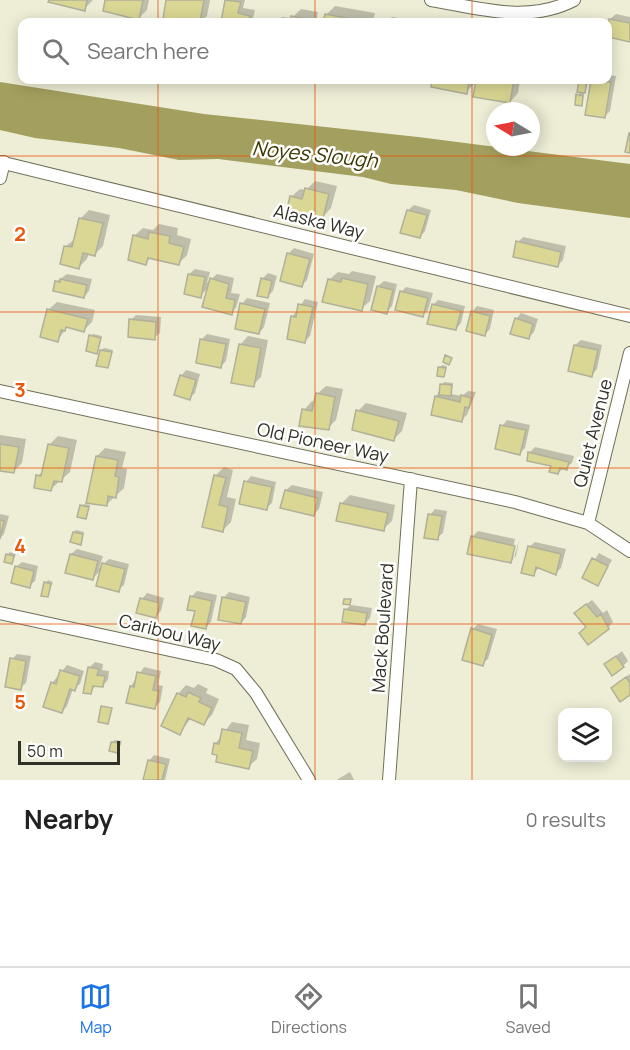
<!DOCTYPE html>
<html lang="en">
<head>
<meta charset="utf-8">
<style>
	body { margin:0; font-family:Manrope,sans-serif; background:#f2f2f2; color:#222 }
	.controls { position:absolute; right:18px; bottom:18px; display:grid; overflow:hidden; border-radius:12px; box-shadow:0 3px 15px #0003 }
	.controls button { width:54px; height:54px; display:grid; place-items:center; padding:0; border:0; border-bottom:2px solid #e0e0e0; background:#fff; color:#222; font:30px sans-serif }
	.compass { position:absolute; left:486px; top:102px; width:54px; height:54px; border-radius:50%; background:#fff; box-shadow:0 3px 15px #0003; rotate:280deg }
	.scale { position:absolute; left:18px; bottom:15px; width:102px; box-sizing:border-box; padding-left:6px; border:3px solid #323128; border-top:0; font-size:16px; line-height:21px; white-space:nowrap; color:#323128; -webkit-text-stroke:4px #fff; paint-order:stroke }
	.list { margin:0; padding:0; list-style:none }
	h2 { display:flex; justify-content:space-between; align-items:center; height:78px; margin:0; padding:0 24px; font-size:26px }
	h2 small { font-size:20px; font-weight:400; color:#767676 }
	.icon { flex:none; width:33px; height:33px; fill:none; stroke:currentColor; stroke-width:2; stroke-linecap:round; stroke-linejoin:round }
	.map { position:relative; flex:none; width:630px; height:780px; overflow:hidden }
	.search { position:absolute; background:#fff; box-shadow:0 3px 15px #0003; left:18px; right:18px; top:18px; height:66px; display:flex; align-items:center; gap:15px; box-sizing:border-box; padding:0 21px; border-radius:12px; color:#767676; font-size:22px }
	.sheet { height:186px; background:#fff }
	nav { display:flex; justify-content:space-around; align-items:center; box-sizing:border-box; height:84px; border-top:2px solid #e0e0e0; background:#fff; font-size:16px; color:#767676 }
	nav a { display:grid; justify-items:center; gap:3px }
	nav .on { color:#1a73e8 }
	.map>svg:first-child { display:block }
	.water { fill:#a39f5e }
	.shadow { fill:#0003 }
	.building { fill:#dad794; stroke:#b1b09a; stroke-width:1.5 }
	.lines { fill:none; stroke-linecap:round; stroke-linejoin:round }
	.minor-casing { stroke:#706f5a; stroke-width:14 }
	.minor { stroke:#fff; stroke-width:12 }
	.grid { fill:none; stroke:#e8590c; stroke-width:1.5; stroke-opacity:0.55 }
	.labels { text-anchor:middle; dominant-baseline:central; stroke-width:5; stroke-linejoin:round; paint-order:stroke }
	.street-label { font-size:18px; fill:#323128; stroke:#fff }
	.water-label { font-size:20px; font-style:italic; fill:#3c3902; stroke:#fff }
	.grid-label { font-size:20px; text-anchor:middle; font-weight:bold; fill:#e8590c; stroke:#fff; stroke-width:5; stroke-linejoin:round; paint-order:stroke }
</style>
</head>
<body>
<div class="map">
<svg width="630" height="780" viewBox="0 0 630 780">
	<rect width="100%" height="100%" fill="#eeeed6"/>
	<path class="water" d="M0,82L204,114L418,137L630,164V218L518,203L456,190L391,184L363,177L218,159L179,160L119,148L35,138L0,130Z"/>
	<path class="shadow" d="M50,0H93L84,9Z
		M107,0H149L147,10L139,18Z
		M168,0H210L207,16L200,22L164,18Z
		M227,0H245L243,8L255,10L252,22H222Z
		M335,6L375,13L373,22H325L326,15Z
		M301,9L318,12L316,22H276L282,17L292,18Z
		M616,14L630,17V40L608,35L610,19Z
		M392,17L425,22H386Z
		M608,75L616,76L610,111L604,117L587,114L592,80H608Z
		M434,80H520L518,93L510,102L477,81L466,92L433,86Z
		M582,80H588L581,105L578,95L582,91Z
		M315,181L337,186L331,208L323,217L310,216L305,221L291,197L300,189L306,190Z
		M414,205L431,210L425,231L420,237L402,232L408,210Z
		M89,210L110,215L103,246L95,254L89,253L87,259L79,267L66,246L76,238L81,218Z
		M159,224L178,228L177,235L191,239L187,255L178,264L151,257L146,263L134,236L143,228L153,230Z
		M523,237L566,246L563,260L557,266L518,242Z
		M294,248L314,254L307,280L302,285L288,254Z
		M195,269L210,272L207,283L217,274L234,278L231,293L240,294L236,308L231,313L209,287L200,296L189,274Z
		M352,271L376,276L370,301L361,309L329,280L338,272L349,274Z
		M268,273L277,276L273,291L267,297L262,279Z
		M67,274L92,279L89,291L84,297L56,282Z
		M384,281L397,284L392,306L387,312L378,286Z
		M406,287L433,293L428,310L423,315L401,292Z
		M247,298L270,303L264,327L259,333L242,304Z
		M305,299L318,302L310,336L304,342L292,317Z
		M438,300L465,306L461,323L456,329L433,305Z
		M57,302L95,310L92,322L84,330L68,326L58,340L48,310Z
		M477,306L494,310L490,329L485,334L472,312Z
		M521,313L538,319L534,332L528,338L516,319Z
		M136,315L161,317L160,333L154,338L131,320Z
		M93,334L102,336L97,352L91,336Z
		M207,334L230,339L226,361L221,366L202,339Z
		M248,336L268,340L261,377L253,385L240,345Z
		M581,340L602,345L597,369L592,375L570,370L575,345Z
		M104,348L113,350L107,367L101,350Z
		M442,365L447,366L443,375L440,367Z
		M186,370L200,374L195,393L189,398L181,376Z
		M444,382L453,383L451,394L462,396L468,391L476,392L467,415L461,420L436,397Z
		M326,386L343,389L336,420L328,428L304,410L312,401L316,402L317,394Z
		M366,403L407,413L402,431L394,439L358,411Z
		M507,420L530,425L525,448L520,453L502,426Z
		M0,435L26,439L22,463L14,471L0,469Z
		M58,436L77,440L70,472L51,489L38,476L44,470L49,445Z
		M535,447L574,456L572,463L557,473L553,465L529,453Z
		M105,448L126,452L122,468L127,469L124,488L106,505L97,456Z
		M224,467L233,470L227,497L236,499L231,522L223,530L204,526L215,476Z
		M251,476L276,482L272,503L266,508L246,482Z
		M292,485L323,492L319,509L314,514L286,490Z
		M350,495L395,505L392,521L383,529L338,520L342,503Z
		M84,504L90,505L85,518L81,506Z
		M435,509L447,511L443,533L437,538L430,515Z
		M0,514L9,516L4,534L0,538Z
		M76,530L84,532L80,543L74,532Z
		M478,531L515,539L511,558H514L519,540L516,556L510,562L472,537Z
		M535,542L566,549L561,568L556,573L539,567L534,574L529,547Z
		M77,549L103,556L99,568L109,559L129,564L124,585L118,590L102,569L93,578L67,571L71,554Z
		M10,552L16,554L12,563L8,554Z
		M599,553L612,560L598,584L584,577Z
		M22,562L38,566L35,581L29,586L16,567Z
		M48,580L53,582L47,596L45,583Z
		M197,591L217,595L211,622L205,628L191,597Z
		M229,592L250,597L246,617L241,623L223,598Z
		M147,593L164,598L161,611L155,617L142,599Z
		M592,600L603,613L607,610L613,622L608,628L587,627L582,607Z
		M351,605L372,608L370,618L365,624L345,610Z
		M478,624L497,629L488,659L482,664L473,629Z
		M622,651L628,661L623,666L606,664Z
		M17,654L31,656L26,683L20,688L12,659Z
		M95,662L103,664L102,670L109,671L108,680L102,686L96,685L91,692L89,668Z
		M67,665L84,671L80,684L73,689L67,706L62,712L52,683Z
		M144,667L161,671L158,685L163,686L160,702L154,708L131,686Z
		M630,674V694L613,688L618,682Z
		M198,684L208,689L206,693L219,699L212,715L204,723L191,718L180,733L178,694L186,685L194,688Z
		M232,722L249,725L246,740L260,743L257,759L248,767L219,754L215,744Z
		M115,740L122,741L118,751L112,742Z
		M154,755L170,759L165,780H144L149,761Z
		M350,772L354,780H337L338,779Z"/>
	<path class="building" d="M49,0H87L85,11L48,2Z
		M105,0H143L139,20L103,11Z
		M166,0H204L200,22L163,19Z
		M225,0L241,2L238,13L250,16L249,22H221Z
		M325,14L367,22H323Z
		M291,16L311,20L310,22H290Z
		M609,19L630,23V42L608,37Z
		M432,80H469L467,94L431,87Z
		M476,80H514L510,103L473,97Z
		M579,80L587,82L585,93L577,92Z
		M591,80L611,82L605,118L585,115Z
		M576,94L583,96L582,106L575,105Z
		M629,133H630V153L625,152Z
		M305,188L329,194L323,218H307L306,223L285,218L290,196L302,199Z
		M407,210L427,215L420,238L400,233Z
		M79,218L103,223L95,256L83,253L79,269L60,264L64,246L72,247Z
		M149,232L170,236L169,243L184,247L179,265L148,258L146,265L128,260L133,235L148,239Z
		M516,241L561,252L558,267L513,257Z
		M287,253L310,259L302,287L280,281Z
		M188,274L205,277L201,298L184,294Z
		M210,278L229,284L226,298L235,300L232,315L202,307Z
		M261,278L272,281L268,298L257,296Z
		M342,278L368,284L362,311L322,302L328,279L341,282Z
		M60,279L87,285L84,298L53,291L55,281L60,282Z
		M377,286L393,290L387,314L371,310Z
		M400,291L428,298L423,317L395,310Z
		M240,303L265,309L259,334L235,329Z
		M298,304L313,307L305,343L287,339L291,316L296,317Z
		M432,304L461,311L456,330L427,324Z
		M47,309L88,319L84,332L66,327L65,331L61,330L58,342L40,337Z
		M471,311L490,316L485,336L466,331Z
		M515,318L533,324L529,339L510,334Z
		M129,319L156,322L155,340L128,337Z
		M89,335L101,338L97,354L86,351Z
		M200,339L226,344L221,368L196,363Z
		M239,344L261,348L254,387L231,383Z
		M574,345L598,350L592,377L568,371Z
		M100,350L112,352L108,368L96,366Z
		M445,355L452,358L449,365L443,362Z
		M438,367L446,368L444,377L437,376Z
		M180,375L196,380L190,400L174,395Z
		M440,384L452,385L451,396L439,395Z
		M316,393L335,397L329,430L299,426L302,409L312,411Z
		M461,395L471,398L469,408L465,407L462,422L431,415L435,396L460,402Z
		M356,410L399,421L394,441L352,430Z
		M500,425L526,430L520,455L495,449Z
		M0,444L19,447L14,473L0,471Z
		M48,444L69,448L62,482L54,481L51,491L34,488L36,475L41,476Z
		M528,452L569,462L567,470L560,468L558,474L549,472L551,466L527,461Z
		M96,456L118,460L115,476L119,477L116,498L108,496L107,506L86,503Z
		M214,475L226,478L219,505L228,507L223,532L202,527Z
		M244,481L272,487L267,510L239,504Z
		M285,490L318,498L314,516L280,508Z
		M340,503L388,513L384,531L336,521Z
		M80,505L89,507L86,519L77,517Z
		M428,514L442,516L438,540L424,538Z
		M0,520L4,521L0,539Z
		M73,532L83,534L81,545L70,542Z
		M471,536L515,546L511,563L467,554Z
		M528,546L561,554L556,575L536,567L534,576L521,573Z
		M6,554L14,556L12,564L4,562Z
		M70,554L98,561L93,580L65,573Z
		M592,558L608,566L598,586L582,578Z
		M102,563L125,569L119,592L96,586Z
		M15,566L34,571L30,588L11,583Z
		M44,582L51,584L48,597L41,596Z
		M190,596L212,601L206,629L191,626L195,611L187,610Z
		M222,597L246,602L241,624L218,620Z
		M140,598L160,603L156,618L136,613Z
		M344,599H351L350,605L343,604Z
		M586,604L597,617L601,614L609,629L588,645L579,633L586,627L574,613Z
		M344,609L367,613L365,625L342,622Z
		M471,628L492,635L483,666L462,660Z
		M616,656L624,667L612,676L604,664Z
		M10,658L26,661L21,690L5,687Z
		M88,667L99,669L97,675L105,676L103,687L93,686L91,694L83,693Z
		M60,670L80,676L75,691L70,689L62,713L43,707L51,682L56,684Z
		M137,672L156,676L153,690L159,691L155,709L126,703L130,686L134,687Z
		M626,677L630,683V695L620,702L611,688Z
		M188,692L201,698L199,702L212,708L204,725L188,718L180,735L161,726L177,693L186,697Z
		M101,706L112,708L108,724L98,722Z
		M222,729L242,733L239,748L253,751L249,769L216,762L217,755L212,754L214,743L219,744Z
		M111,742L120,743L118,753L109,751Z
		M148,760L166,764L162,780H143Z"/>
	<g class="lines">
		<g class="minor-casing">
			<path id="minor" d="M431,0C479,8 528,24 574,0
				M0,162L630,316
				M0,178L4,162
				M0,391L515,502L588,523L630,551
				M588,523L630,353
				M0,613L216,660L236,669L256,693L309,780
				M389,780L411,479"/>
		</g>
		<use href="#minor" class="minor"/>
	</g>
	<path class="grid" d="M158,0V22M315,0V22M472,0V22M158,80V780M315,80V780M472,80V780M0,156H630M0,312H630M0,468H630M0,624H630"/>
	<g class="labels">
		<g class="street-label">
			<text transform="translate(319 221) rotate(14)">Alaska Way</text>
			<text transform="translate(592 433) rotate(-76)">Quiet Avenue</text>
			<text transform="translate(323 442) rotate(12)">Old Pioneer Way</text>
			<text transform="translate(382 628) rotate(-86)">Mack Boulevard</text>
			<text transform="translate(170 632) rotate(14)">Caribou Way</text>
		</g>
		<g class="water-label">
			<text transform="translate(315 154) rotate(6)">Noyes Slough</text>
		</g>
	</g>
	<g class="grid-label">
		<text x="20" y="241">2</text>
		<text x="20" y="397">3</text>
		<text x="20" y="553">4</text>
		<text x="20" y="709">5</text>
	</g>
</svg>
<div class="controls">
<button><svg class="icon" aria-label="layers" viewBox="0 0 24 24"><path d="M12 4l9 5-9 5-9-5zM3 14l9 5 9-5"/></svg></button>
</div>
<svg class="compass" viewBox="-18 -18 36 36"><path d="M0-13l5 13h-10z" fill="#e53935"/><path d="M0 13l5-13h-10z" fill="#767676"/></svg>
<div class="scale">50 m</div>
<div class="search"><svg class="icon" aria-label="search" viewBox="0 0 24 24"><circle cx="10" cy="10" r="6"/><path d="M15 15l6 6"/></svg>Search here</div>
</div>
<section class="sheet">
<h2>Nearby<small>0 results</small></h2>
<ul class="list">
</ul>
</section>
<nav>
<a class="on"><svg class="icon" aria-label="map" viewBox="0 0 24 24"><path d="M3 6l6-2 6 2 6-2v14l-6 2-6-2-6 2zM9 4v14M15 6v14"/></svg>Map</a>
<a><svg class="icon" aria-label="directions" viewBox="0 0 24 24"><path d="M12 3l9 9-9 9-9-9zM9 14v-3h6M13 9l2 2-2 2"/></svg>Directions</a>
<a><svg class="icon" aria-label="saved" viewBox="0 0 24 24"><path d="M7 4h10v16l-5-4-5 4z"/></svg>Saved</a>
</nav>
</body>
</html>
